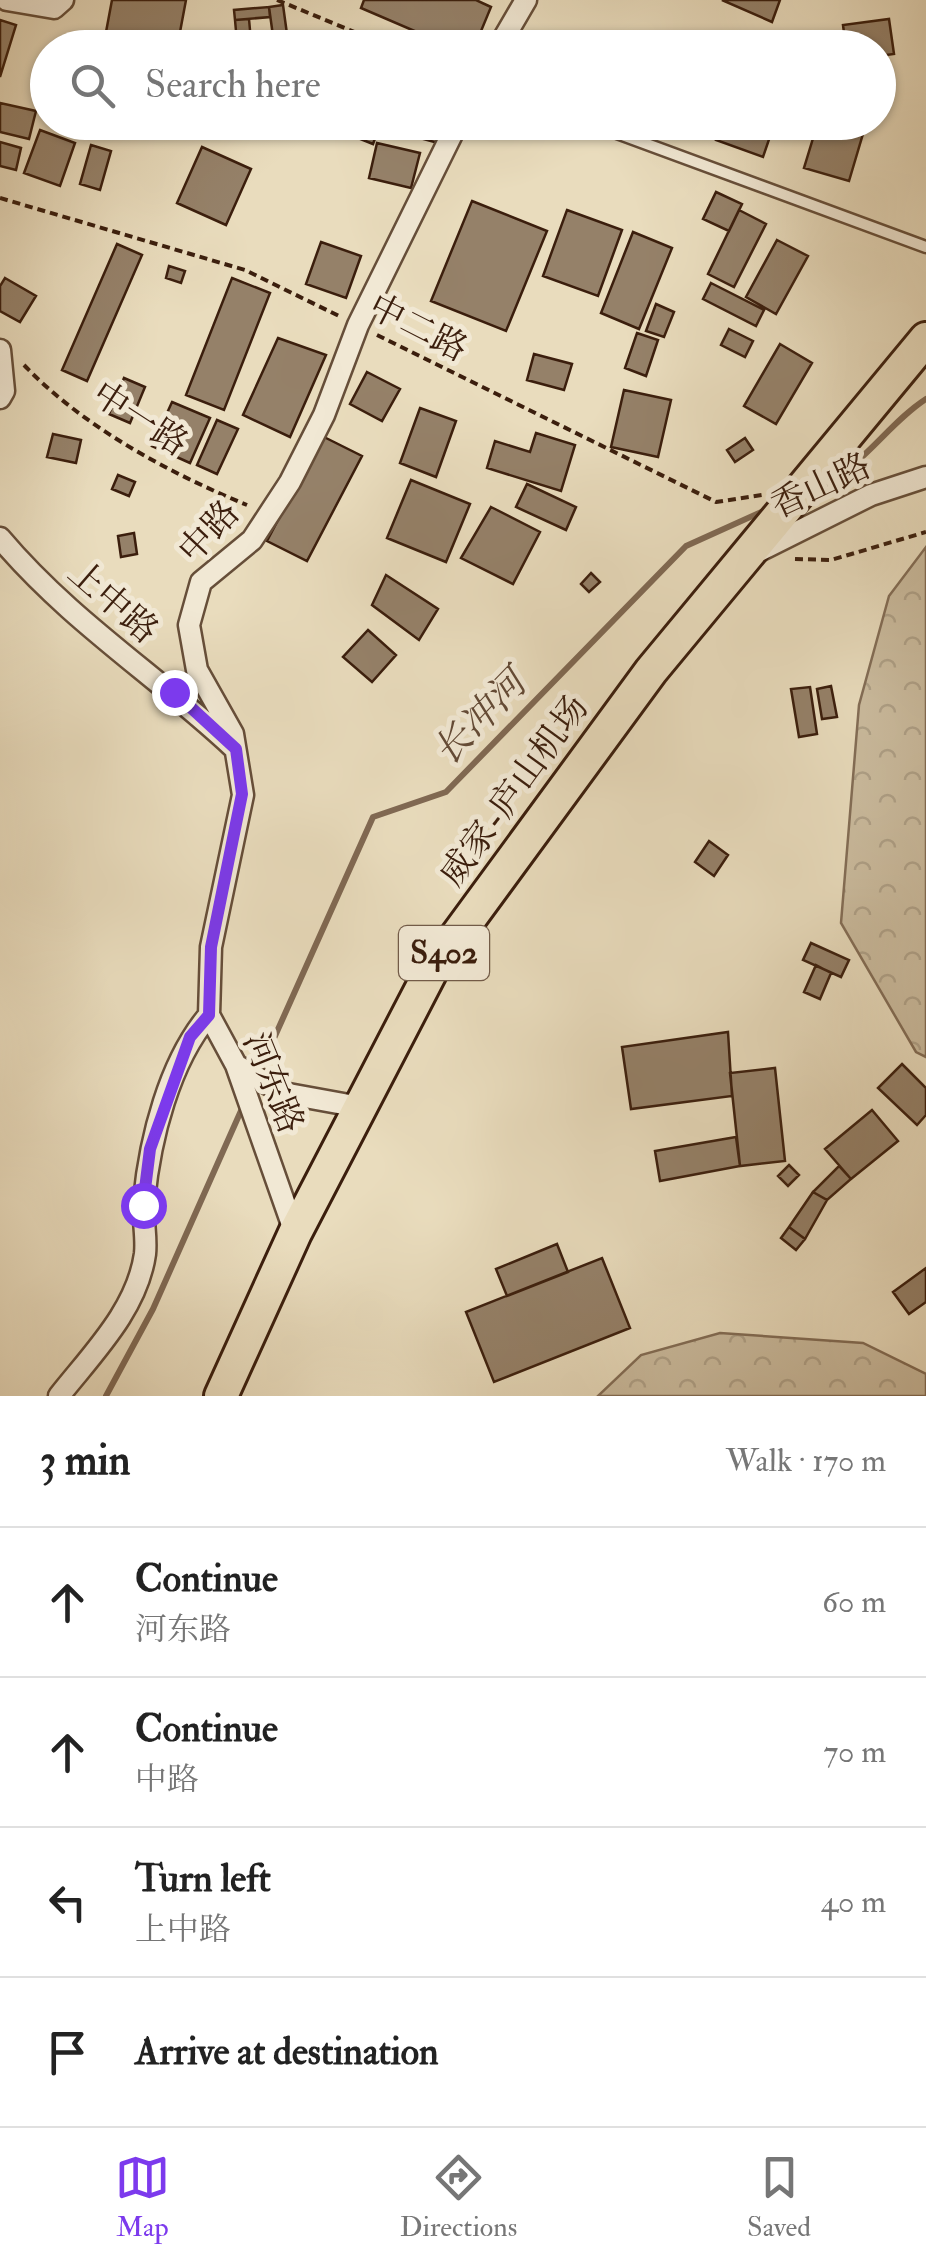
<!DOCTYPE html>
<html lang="en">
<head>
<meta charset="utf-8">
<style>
	body { margin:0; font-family:"IM FELL Double Pica","Noto Serif SC",serif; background:#f6f6f6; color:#222 }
	.stop { position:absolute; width:30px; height:30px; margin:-22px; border:8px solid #7c3aed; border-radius:50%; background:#fff }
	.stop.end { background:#7c3aed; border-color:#fff; box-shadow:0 2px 10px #0008 }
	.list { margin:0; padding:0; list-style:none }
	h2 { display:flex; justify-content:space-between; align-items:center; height:130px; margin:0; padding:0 40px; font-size:42px }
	h2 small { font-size:32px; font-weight:400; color:#767676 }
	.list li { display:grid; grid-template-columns:65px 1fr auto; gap:30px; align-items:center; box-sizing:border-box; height:150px; padding:0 40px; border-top:2px solid #e0e0e0 }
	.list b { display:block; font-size:38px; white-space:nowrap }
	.list p { margin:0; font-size:32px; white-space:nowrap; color:#767676 }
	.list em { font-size:32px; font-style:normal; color:#767676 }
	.icon { flex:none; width:55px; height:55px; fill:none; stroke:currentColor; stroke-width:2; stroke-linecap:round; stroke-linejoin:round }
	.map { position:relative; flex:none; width:926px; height:1396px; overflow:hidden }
	.search { position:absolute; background:#fff; box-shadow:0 2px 8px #0004; left:30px; right:30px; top:30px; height:110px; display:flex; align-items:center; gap:25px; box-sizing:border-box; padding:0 35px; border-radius:55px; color:#767676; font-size:38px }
	.sheet { height:730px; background:#fff }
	nav { display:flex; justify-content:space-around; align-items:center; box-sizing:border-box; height:140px; border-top:2px solid #e0e0e0; background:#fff; font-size:28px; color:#767676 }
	nav a { display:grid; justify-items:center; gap:5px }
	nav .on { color:#7c3aed }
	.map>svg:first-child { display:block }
	.forest { fill:url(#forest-crowns); stroke:#836d56; stroke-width:2.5 }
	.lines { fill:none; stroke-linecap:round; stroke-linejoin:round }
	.stream { stroke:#806953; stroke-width:6 }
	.building { fill:#958169; stroke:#3b1e0d; stroke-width:2.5 }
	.service-casing { stroke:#664e39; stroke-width:15 }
	.minor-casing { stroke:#664e39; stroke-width:25 }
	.primary-casing { stroke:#3b1e0d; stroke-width:38 }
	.path { stroke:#3b1e0d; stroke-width:4; stroke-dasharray:8 5; stroke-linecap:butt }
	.service { stroke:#f1e8d4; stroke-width:10 }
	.minor { stroke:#f1e8d4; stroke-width:20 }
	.primary { stroke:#e9dcbd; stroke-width:32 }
	.route { stroke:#7c3aed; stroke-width:12 }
	.labels { text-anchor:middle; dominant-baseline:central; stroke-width:10; stroke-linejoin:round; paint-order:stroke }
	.shield { fill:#f1e8d4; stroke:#725b49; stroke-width:2.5 }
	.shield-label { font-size:32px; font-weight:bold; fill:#3b1e0d }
	.street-label { font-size:35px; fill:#3b1e0d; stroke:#f1e8d4 }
	.water-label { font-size:38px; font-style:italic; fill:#634a36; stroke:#f1e8d4 }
</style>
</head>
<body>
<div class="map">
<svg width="926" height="1396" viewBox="0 0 926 1396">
	<defs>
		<pattern id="forest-crowns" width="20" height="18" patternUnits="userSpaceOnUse" patternTransform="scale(2.5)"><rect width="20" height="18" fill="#cbbc9f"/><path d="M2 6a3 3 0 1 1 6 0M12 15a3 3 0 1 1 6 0" fill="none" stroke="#afa188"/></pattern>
	</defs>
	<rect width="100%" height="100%" fill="#e9dcbd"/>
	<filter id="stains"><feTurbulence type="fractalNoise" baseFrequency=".002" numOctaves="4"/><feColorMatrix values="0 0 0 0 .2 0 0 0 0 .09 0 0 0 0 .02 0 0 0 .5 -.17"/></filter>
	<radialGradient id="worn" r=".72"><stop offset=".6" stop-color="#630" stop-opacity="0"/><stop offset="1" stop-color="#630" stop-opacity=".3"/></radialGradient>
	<path class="forest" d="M926,547V1057L916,1052L841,923L859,705L889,596Z
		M720,1333L863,1343L926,1374V1396H598L641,1355Z"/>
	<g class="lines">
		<path class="stream" d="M825,483C864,465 889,423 926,399
			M258,1074L373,817L446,792L686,546L768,509
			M106,1396L153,1309L244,1104"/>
	</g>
	<path class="building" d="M112,0H186L177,48H103Z
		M364,0H476L491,7L474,48H454L361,8Z
		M722,0H780L772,22Z
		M283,5L287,34L273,36L269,7Z
		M269,7L270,17L235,20L234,10Z
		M249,19L251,41L237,42L235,20Z
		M889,19L894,54L878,56V48H846L843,25Z
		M0,20L16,25L0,77Z
		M289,41L290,48H240V47Z
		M0,103L36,111L29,139L0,132Z
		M306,122H329L326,134L305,128Z
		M341,122H381L373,144L338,130Z
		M417,122H444L438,143L412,136Z
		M722,122H775L763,157L716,140Z
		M818,122L865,127L849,181L804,168Z
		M40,130L75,143L60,186L24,173Z
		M0,142L21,148L16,170L0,166Z
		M377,143L420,153L411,188L369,178Z
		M91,145L111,151L100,190L80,184Z
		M202,147L251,169L226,225L177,203Z
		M716,192L742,204L729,231L703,219Z
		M472,201L547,231L506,331L431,301Z
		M567,210L622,230L598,296L543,276Z
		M739,210L766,224L734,287L708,274Z
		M633,232L672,248L639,329L601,313Z
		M777,240L808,256L776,314L746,297Z
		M321,242L361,256L346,298L306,284Z
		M117,244L142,255L87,381L62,370Z
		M169,266L185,271L181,283L166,278Z
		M5,278L36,296L20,322L0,311V286Z
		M232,278L270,293L224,410L186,395Z
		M711,283L764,310L756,326L703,299Z
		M656,304L674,312L664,337L646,331Z
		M729,329L753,341L745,357L721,345Z
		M637,333L658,340L646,376L625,368Z
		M278,338L326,355L290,437L243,415Z
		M780,344L812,363L776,424L744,406Z
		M534,354L572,364L564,390L527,380Z
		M367,372L400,389L382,421L350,404Z
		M124,378L145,387L130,423L109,414Z
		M624,390L671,400L658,457L611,447Z
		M172,402L210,418L190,463L152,446Z
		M420,408L456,421L436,477L400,463Z
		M217,420L238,429L217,474L197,465Z
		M536,433L575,445L561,491L487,468L495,441L530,452Z
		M53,434L81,440L76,463L47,457Z
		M322,436L362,456L307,561L267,541Z
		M745,438L753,450L735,462L727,450Z
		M118,475L135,482L129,496L112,489Z
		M411,480L470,504L446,562L387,538Z
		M527,484L576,507L566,530L516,507Z
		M491,507L540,532L513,584L461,558Z
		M134,533L137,554L121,557L118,536Z
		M591,573L600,582L589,592L581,584Z
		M386,575L438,609L419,640L372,605Z
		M368,630L396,655L372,682L343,657Z
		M831,686L837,717L822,719L817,689Z
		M810,687L817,734L799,737L791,689Z
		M709,841L728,855L714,876L695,862Z
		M811,943L849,960L841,977L803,960Z
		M816,965L831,973L820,999L804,992Z
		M728,1032L732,1096L631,1109L622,1047Z
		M902,1064L926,1088V1115L917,1125L878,1088Z
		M775,1068L785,1161L740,1166L730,1073Z
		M872,1110L898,1141L851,1179L825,1149Z
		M736,1137L740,1166L660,1181L655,1151Z
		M789,1165L799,1175L788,1186L778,1176Z
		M839,1166L851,1179L827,1200L813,1192Z
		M813,1192L827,1200L805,1239L789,1227Z
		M789,1227L805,1239L796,1250L781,1238Z
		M557,1244L568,1272L507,1296L496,1269Z
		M602,1258L630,1328L494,1382L466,1312Z
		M926,1268V1302L909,1314L893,1292Z"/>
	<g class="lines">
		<g class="service-casing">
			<path id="service" d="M587,122L926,247"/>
		</g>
		<g class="minor-casing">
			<path id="minor" d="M7,0L54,8L63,0
				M498,48L526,0
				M0,350L4,391L0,398
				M0,538C70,621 156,675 234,748
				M759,551L871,495L926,477
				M209,1015L211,947L243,795L233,734L197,670L189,625L201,582L252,540L290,482L324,415L358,325L458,122
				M236,1065L283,1093L360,1107
				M59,1396C92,1354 137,1310 145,1254C147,1236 142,1218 144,1200C150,1139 169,1062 209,1015L236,1065L295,1233"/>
		</g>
		<g class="primary-casing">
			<path id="primary" d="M221,1396L295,1233L431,971L651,671L926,339"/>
		</g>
		<path class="path" d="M277,0L393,48
			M0,198L245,270L341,317
			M377,335L716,502L762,495
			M24,365C83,427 169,473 247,505
			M795,559L831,560L926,532"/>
		<use href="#service" class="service"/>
		<use href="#minor" class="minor"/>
		<use href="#primary" class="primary"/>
	</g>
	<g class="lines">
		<path class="route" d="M143,1205L150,1149L190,1037L209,1015L211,947L242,794L236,749L174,692"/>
	</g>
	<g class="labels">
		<rect class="shield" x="399" y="926" width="90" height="54" rx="8"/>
		<g class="shield-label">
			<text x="444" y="953">S402</text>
		</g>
		<g class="street-label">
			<text transform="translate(418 328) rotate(27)">中二路</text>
			<text transform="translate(140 419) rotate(33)">中一路</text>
			<text transform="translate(821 486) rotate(-25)">香山路</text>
			<text transform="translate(209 532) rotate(-47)">中路</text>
			<text transform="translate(113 602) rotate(41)">上中路</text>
			<text transform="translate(514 791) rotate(-54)">威家-庐山机场</text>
			<text transform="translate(273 1083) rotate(68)">河东路</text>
		</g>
		<g class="water-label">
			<text transform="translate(480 718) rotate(-46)">长冲河</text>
		</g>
	</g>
	<rect width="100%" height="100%" filter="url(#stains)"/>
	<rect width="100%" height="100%" fill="url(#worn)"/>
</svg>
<div class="stop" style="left:143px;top:1205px"></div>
<div class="stop end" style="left:174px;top:692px"></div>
<div class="search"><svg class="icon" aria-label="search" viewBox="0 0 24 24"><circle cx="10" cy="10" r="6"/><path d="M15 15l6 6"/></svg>Search here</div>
</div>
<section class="sheet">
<h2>3 min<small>Walk · 170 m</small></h2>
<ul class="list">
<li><svg class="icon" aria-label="ahead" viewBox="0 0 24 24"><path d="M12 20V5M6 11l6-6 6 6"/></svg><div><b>Continue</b><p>河东路</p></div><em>60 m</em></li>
<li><svg class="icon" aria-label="ahead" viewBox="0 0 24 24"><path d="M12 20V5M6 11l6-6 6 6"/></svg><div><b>Continue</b><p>中路</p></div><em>70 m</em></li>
<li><svg class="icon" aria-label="left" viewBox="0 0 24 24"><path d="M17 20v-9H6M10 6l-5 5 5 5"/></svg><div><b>Turn left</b><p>上中路</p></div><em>40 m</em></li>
<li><svg class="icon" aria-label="arrive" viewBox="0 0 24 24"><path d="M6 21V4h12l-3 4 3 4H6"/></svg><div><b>Arrive at destination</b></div></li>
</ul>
</section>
<nav>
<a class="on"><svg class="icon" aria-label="map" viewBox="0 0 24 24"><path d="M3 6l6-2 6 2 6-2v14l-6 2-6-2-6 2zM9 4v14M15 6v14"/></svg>Map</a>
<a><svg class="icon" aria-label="directions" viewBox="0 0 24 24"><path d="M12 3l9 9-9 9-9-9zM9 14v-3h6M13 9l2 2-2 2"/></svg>Directions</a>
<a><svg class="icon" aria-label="saved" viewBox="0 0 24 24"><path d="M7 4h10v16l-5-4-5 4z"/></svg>Saved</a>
</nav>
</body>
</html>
